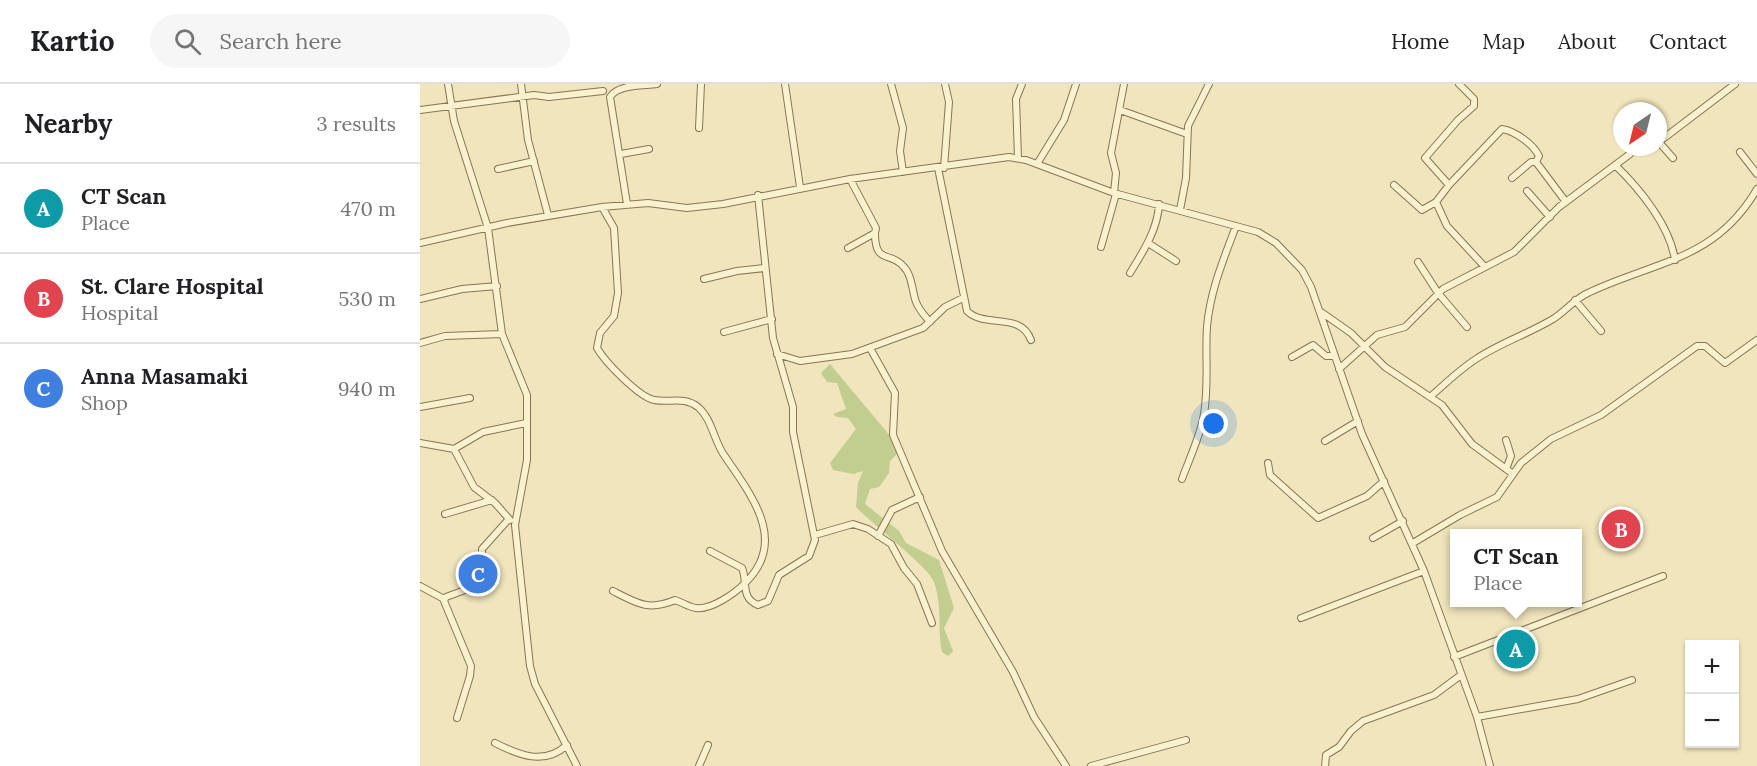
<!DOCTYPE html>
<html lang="en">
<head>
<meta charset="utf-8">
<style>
	body { margin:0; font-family:Lora,serif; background:#f6f6f6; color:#202124 }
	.controls { position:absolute; right:18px; bottom:18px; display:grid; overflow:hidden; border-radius:0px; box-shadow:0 2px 4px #0004 }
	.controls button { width:54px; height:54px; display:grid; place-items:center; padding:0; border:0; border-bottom:2px solid #e0e0e0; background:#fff; color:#202124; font:30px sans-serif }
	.compass { position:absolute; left:1193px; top:18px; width:54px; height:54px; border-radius:50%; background:#fff; box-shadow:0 2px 4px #0004; rotate:215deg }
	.you { position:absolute; left:794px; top:340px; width:21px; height:21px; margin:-15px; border:4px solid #fff; border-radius:50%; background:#1a73e8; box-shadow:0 0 0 9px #1a73e833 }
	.badge { display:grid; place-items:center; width:39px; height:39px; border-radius:50%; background:#2563eb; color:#fff; font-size:20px; font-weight:700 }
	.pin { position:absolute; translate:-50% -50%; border:3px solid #fff; box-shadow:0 2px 6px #0006 }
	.popup { position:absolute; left:1030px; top:445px; width:132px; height:78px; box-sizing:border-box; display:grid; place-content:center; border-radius:0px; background:#fff; filter:drop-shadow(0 2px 4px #0005); font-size:20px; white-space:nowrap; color:#757577 }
	.popup b { font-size:22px; color:#202124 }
	.popup::after { content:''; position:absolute; left:50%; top:100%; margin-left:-12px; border:12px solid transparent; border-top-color:#fff }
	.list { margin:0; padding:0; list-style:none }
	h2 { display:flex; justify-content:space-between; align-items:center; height:78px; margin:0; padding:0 24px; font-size:26px }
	h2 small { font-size:20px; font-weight:400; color:#757577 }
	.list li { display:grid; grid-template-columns:39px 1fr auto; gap:18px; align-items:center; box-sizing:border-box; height:90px; padding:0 24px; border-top:2px solid #e0e0e0 }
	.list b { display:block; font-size:22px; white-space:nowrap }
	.list p { margin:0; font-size:20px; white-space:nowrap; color:#757577 }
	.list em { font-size:20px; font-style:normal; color:#757577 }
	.icon { flex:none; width:33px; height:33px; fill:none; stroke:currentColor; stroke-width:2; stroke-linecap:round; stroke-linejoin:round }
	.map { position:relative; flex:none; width:1337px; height:682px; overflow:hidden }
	header { display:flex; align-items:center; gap:36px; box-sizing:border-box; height:84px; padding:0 30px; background:#fff; border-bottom:2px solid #e0e0e0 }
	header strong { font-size:28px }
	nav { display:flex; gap:33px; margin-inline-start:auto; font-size:21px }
	.search { width:420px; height:54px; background:#f6f6f6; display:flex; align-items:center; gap:15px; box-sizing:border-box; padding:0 21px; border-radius:33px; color:#757577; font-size:22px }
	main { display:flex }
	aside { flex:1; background:#fff }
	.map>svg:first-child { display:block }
	.green { fill:#c1ce90 }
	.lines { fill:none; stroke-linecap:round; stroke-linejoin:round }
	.street-casing { stroke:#887555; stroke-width:8 }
	.street { stroke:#faf1cf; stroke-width:6 }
</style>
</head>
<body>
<header>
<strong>Kartio</strong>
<div class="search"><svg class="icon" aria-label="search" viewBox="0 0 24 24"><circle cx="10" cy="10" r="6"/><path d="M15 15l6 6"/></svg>Search here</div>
<nav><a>Home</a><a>Map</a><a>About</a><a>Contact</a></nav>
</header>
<main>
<aside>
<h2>Nearby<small>3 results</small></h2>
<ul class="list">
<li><span class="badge" style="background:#0f9aa8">A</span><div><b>CT Scan</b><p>Place</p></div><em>470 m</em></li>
<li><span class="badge" style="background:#e0444e">B</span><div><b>St. Clare Hospital</b><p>Hospital</p></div><em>530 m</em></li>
<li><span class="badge" style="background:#3f7fe0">C</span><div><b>Anna Masamaki</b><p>Shop</p></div><em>940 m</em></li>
</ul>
</aside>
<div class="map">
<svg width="1337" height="682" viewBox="0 0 1337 682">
	<rect width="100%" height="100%" fill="#f0e5bc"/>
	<path class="green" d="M410,280L476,359L479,368L470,377L469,389L459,403L450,405L445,420L479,447L486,459L519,476L534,524L524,544L533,567L528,572L522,568C517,544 523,519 513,496C506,481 451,439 436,423L438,399L443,387L433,390L413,386L410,379L436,345L428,334L417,333L413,330L426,325L417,299L407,298L401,289Z"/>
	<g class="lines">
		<g class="street-casing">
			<path id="street" d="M28,0L34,37L68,144L82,250L107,311V376L95,441L110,582L115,600L157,682
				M101,0L108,56L128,131
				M365,0L380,103
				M471,0L483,44L480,67L483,88
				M1039,0L1054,15V22L1038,36L1005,74L1029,101L1016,118L1027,142L1064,182
				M0,26L114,11L129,13L183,7
				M700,26L767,50
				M279,44L281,0
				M1238,54H1244L1315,0
				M1238,57L1253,74
				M1320,68L1337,90
				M201,70L229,65
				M598,74L596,15L602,0
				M617,80L644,36L656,0
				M1195,81C1220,105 1250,142 1255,176
				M518,84L547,227C565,245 600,227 611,256
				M524,84L529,18L525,0
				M78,85L114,77
				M1092,94L1111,78H1116L1146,118
				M974,101L1002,126L1016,118
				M1029,101L1082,45C1095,47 1113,60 1119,72L1116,78
				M1107,107L1130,133
				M694,109L696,89L691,69L704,0
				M207,120L190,13C198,0 223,2 237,0
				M182,123L194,144L198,209L194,232L180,249L177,264C185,278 219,313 234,316C250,319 264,312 278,323C292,335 294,357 304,371C330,410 370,457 324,500C314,510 291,526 276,524C268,523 262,518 255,516C229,527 218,520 193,507
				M760,126L766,94L768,42L789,0
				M455,149C455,181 470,167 483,182C492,190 492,207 496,218C499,226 505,232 510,238
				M0,159L87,139L182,123L228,119L267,124L303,120L430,95L589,73L606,76L694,109L838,148L856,159L882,186L891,203L942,350L1004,487L1057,633L1070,682
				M728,159L756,177
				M681,163L696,110
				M428,164L455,149L456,144L430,95
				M998,178L1018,209L1047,243
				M710,189C723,168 738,145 739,120
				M284,195L317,187L345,184
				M0,215L42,205L77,202
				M1155,216L1181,247
				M901,228L931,249L965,283L1022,321L1052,360L1093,390
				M304,248L352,235
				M0,259L25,252L82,250
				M450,264L475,309L473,351L522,467L593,588L614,633L646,682
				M357,270L380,277L432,270L503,244L525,223L543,214
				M872,273L893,261L906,272H915
				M919,285L957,251L985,243L1023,205L1094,168L1139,123L1210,70L1215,63
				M1010,313C1025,300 1039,286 1056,275C1080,259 1108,250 1133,235C1146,227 1155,214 1170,208C1236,177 1296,176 1337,105
				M0,323L50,314
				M905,357L938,337
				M0,359L34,365L63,348L106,339
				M34,365L54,403L75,419L90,436
				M848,379L850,391L898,434L947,412L964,397
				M1086,385L1091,372L1086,356
				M762,395C770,373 780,353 784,330C789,301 785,272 787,243C790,207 804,174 816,142
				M25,430L72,416
				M395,451L433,440L448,445L471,460L484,484L497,500L512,539
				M458,452L472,426L500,413
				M953,454L983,437
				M993,459L1040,431L1077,413L1101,379L1131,355L1181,331L1277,262H1285L1305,279L1337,256
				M290,467L322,484C328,498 320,514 338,521L348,517L359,491L389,472L395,456L373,348V323L353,254L338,111
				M0,502L24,515
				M881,534L1004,487
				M1034,573L1243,492
				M1057,633L1158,615L1212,596
				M37,634L50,592L51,582L24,517L26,513L53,503L62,496V465L89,435
				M75,659C99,671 124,682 147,661
				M279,682L288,661
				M671,682L766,656
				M905,682L906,671L919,663L931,647L943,637L1014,611L1041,591"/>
		</g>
		<use href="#street" class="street"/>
	</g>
</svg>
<div class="controls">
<button>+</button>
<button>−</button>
</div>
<svg class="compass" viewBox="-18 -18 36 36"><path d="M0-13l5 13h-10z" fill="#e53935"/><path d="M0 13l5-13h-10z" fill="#757577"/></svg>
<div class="you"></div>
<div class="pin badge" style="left:1096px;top:565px;background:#0f9aa8">A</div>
<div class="popup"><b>CT Scan</b>Place</div>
<div class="pin badge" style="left:1201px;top:445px;background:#e0444e">B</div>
<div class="pin badge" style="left:58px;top:490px;background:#3f7fe0">C</div>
</div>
</main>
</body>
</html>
